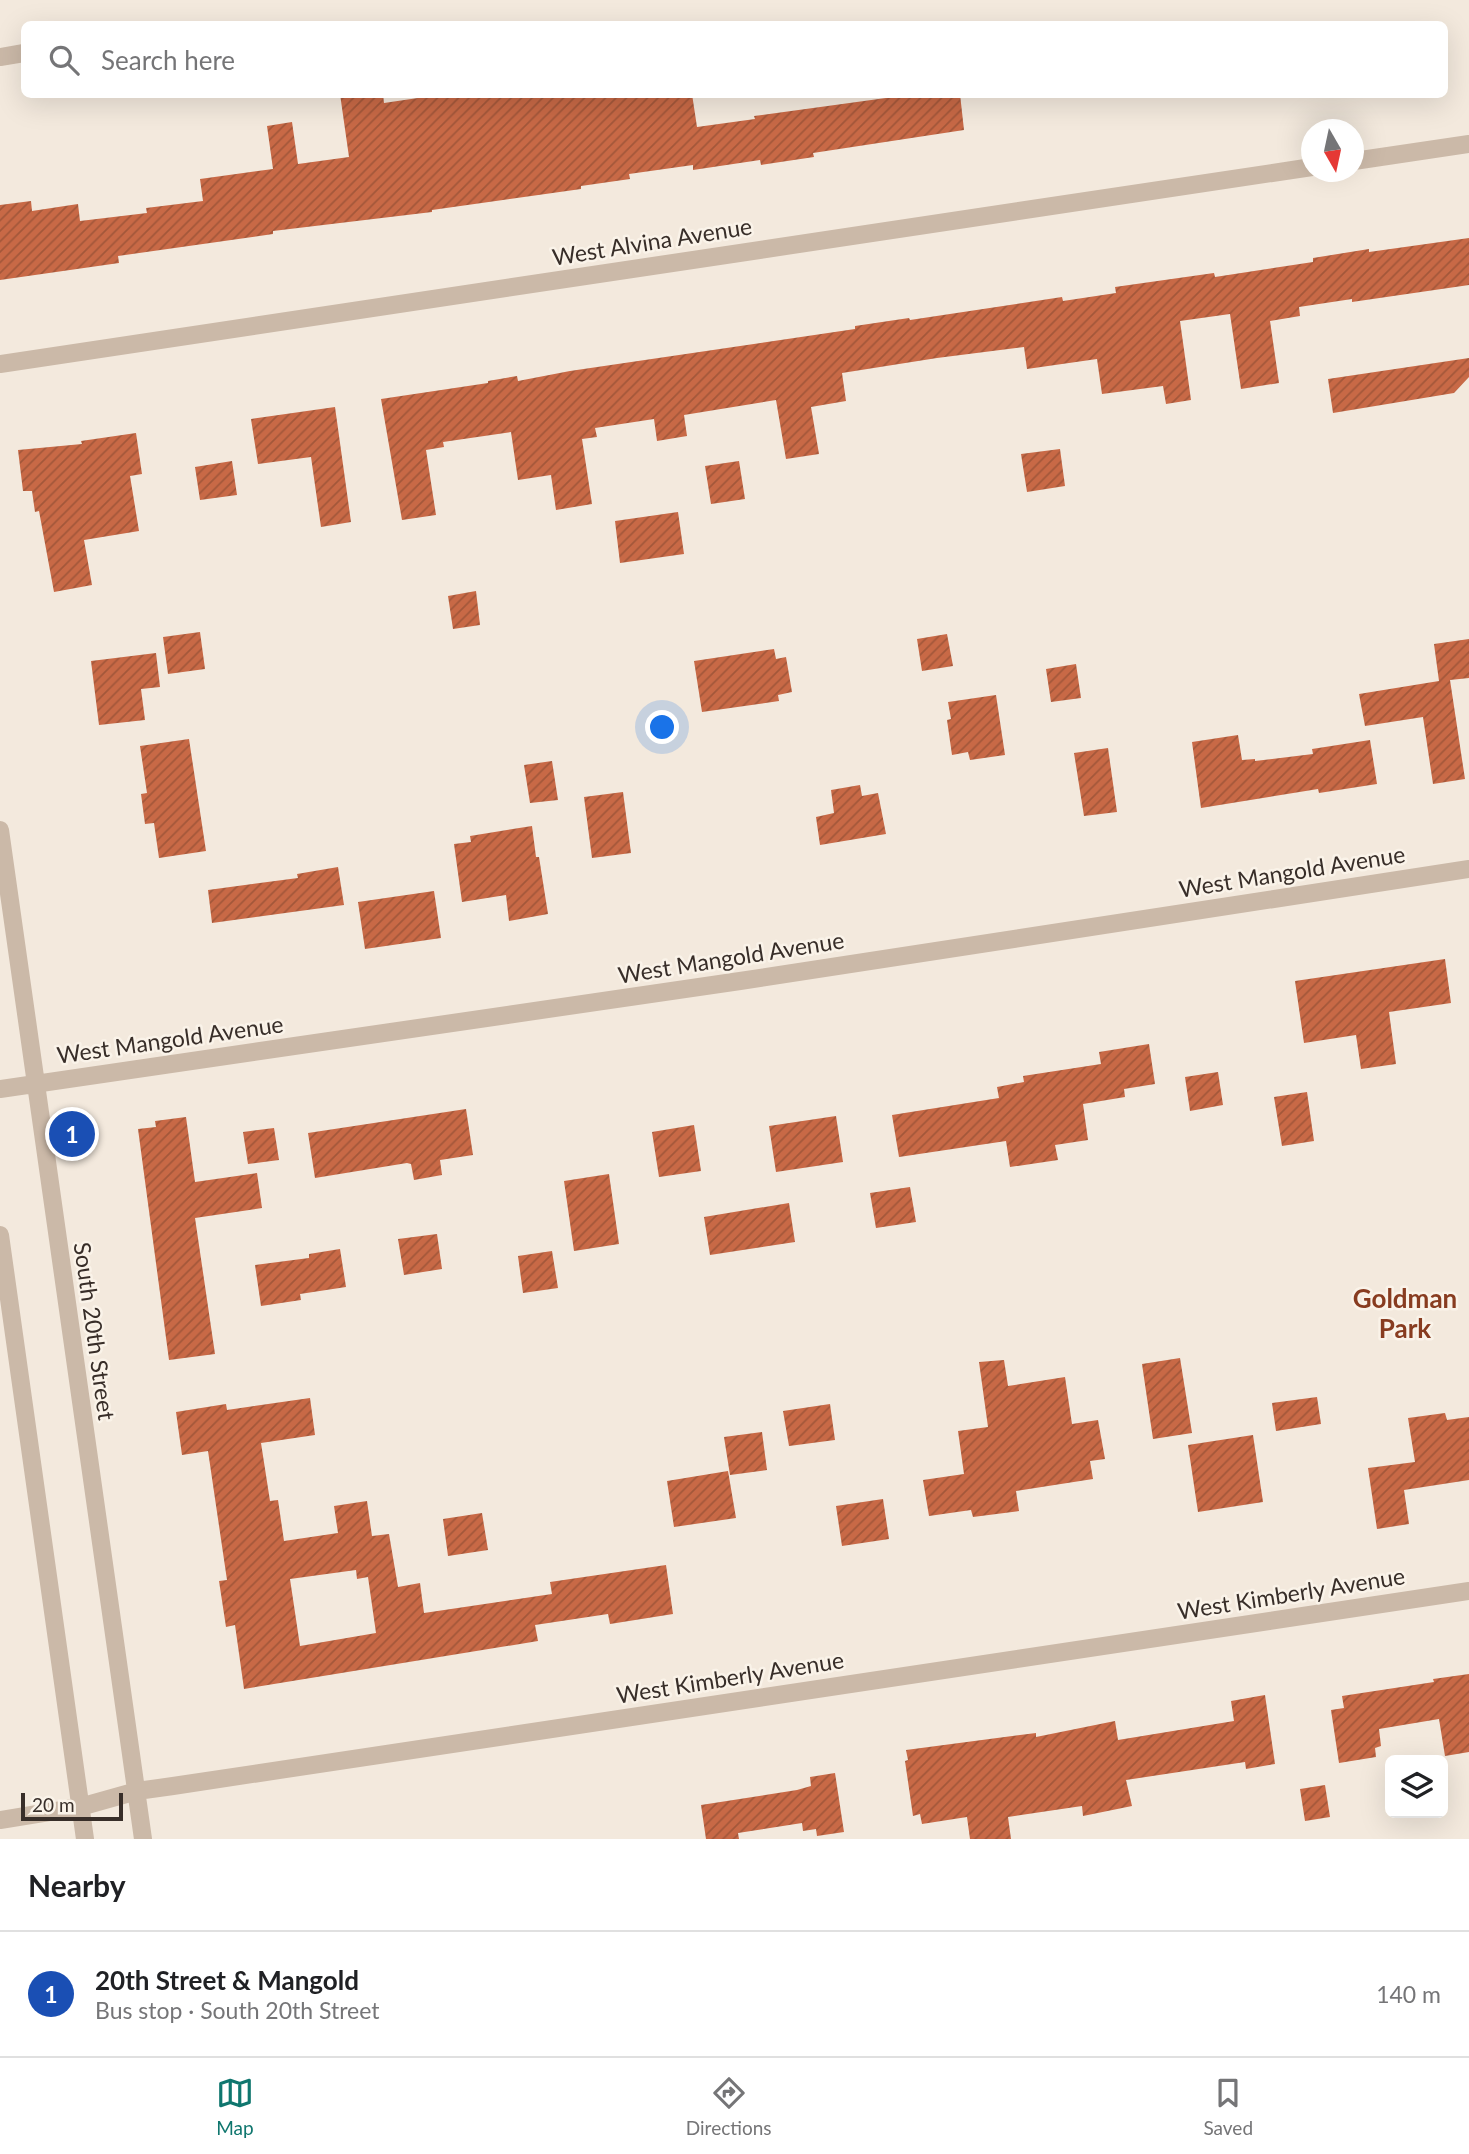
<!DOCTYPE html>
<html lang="en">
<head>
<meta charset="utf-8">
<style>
	body { margin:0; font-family:Lato,sans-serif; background:#f6f6f6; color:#202124 }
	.controls { position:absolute; right:21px; bottom:21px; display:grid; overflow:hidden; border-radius:10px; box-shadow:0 7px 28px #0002 }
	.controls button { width:63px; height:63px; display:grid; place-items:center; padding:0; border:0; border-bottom:2px solid #e0e0e0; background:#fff; color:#202124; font:35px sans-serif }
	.compass { position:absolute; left:1301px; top:119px; width:63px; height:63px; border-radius:50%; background:#fff; box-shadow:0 7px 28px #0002; rotate:171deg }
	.scale { position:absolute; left:21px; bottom:18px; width:102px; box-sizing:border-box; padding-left:7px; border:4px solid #382e29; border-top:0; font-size:19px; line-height:24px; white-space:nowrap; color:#382e29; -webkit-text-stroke:5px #faf3e9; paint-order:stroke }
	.you { position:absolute; left:663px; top:728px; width:24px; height:24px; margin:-18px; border:5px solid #fff; border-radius:50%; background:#1a73e8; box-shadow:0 0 0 10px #1a73e833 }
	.badge { display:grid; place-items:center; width:46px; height:46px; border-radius:50%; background:#0f766e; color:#fff; font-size:23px; font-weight:700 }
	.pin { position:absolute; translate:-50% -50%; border:4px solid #fff; box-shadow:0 2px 7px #0006 }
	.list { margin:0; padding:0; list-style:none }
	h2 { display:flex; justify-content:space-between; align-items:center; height:91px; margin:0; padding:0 28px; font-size:30px }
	h2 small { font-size:23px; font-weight:400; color:#757577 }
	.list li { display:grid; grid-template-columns:46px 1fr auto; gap:21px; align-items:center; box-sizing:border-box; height:126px; padding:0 28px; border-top:2px solid #e0e0e0 }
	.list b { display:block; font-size:26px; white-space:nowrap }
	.list p { margin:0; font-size:23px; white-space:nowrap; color:#757577 }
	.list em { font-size:23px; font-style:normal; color:#757577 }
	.icon { flex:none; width:38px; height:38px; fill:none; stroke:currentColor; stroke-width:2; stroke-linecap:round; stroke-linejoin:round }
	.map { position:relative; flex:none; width:1469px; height:1839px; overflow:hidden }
	.search { position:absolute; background:#fff; box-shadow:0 7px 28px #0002; left:21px; right:21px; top:21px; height:77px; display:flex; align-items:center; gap:18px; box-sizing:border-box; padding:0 24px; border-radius:10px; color:#757577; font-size:26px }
	.sheet { height:217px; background:#fff }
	nav { display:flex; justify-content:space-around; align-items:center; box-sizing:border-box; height:98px; border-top:2px solid #e0e0e0; background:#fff; font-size:19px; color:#757577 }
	nav a { display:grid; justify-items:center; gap:4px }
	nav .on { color:#0f766e }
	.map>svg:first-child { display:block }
	.building { fill:url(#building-hatch); fill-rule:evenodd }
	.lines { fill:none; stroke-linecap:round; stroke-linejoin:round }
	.minor { stroke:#cbb9a8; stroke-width:18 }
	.labels { text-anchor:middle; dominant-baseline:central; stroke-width:5; stroke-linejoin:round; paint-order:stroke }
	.street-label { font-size:23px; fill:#382e29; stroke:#faf3e9 }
	.quarter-label { font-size:26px; font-weight:bold; fill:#883c20; stroke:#faf3e9 }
</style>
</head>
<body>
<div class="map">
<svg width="1469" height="1839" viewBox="0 0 1469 1839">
	<defs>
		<pattern id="building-hatch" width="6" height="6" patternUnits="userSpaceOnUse" patternTransform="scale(1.75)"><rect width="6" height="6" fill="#c86946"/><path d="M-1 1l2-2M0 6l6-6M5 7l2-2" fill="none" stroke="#a3573a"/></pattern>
	</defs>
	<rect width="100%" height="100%" fill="#f3e9dd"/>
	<path class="building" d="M340,94H383L384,103L445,94H692L697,127L755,119L754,116L915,94H960L964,130L813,153L814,157L761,165L760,160L693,170V165L629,174L630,179L581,186V189L432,210V212L273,231V234L118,256L119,263L0,280V205L31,201L32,211L78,204L80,221L147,213L146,208L203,201L200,179L273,169L267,126L292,122L298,164L349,157Z
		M1469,238V285L1352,302V299L1299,307L1300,316L1270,321L1279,383L1241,389L1230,314L1180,321L1191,400L1166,404L1163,386L1102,394L1097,359L1027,369L1024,347L937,358L842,373L846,401L811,407L819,454L786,459L776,400L684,415L687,436L657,441L654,419L595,428L597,437L582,439L592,504L556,510L551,475L518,480L511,432L443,442L444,447L426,450L436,515L402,520L381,399L488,383V381L517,376L518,381L570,371L855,329V326L909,318L910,320L1062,297L1063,301L1116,293L1115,287L1214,273L1215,277L1313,262V258L1369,249V252Z
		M1469,358V377L1454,393L1333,413L1328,379Z
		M335,407L351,522L321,527L311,457L258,464L251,419Z
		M136,433L142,474L130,476L139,531L84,540L92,585L54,592L39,511L35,512L32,491H23L18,450L82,444L81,441Z
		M1060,449L1065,486L1027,492L1021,454Z
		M232,461L237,495L200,500L195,467Z
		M739,461L745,499L711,504L705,466Z
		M678,512L684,554L620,563L615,521Z
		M476,591L480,625L453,629L448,596Z
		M200,632L205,669L168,674L163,637Z
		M947,634L953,666L922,671L917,639Z
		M1469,639V678L1450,680L1465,779L1433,784L1423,717L1365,726L1359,694L1439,681L1434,644Z
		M774,649L776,659L786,657L792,692L778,695L779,701L702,712L694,661Z
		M156,653L160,687L141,689L145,720L99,725L91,661Z
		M1076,664L1081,698L1051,702L1046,669Z
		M996,695L1005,755L970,760L968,752L952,755L947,720L951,719L948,702Z
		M1238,735L1242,760L1255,759V761L1313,754L1312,749L1370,740L1377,784L1319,793L1318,789L1201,808L1192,742Z
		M189,739L206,851L159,858L154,823L145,824L141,794L147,793L140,746Z
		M1108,748L1117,812L1084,816L1074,753Z
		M552,761L558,800L530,803L524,765Z
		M860,785L862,796L878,793L886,834L820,845L816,817L834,813L831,790Z
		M623,792L631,853L592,858L584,797Z
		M532,826L536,857H539L548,914L509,921L506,895L462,902L454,844L471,842L470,836Z
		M338,867L344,905L212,923L208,890L298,878L297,874Z
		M434,891L441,938L365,949L358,902Z
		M1445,959L1451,1003L1389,1012L1396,1064L1361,1069L1356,1035L1304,1043L1295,981Z
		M1149,1044L1155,1084L1124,1089L1125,1097L1083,1104L1088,1140L1055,1145L1058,1160L1010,1167L1006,1141L899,1157L892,1115L999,1098L997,1087L1024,1082L1023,1076L1101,1064L1099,1052Z
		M1218,1072L1223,1105L1190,1111L1185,1077Z
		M1307,1092L1314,1141L1282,1146L1274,1097Z
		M466,1109L473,1155L440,1160L442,1175L414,1180L411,1164L407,1163L315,1178L308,1133Z
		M836,1116L843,1162L776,1172L769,1126Z
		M186,1117L195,1182L257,1173L262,1208L195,1218L215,1354L169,1360L138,1129L156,1127L155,1121Z
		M694,1125L701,1171L659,1177L652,1132Z
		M274,1128L279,1160L248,1164L243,1132Z
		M609,1174L619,1244L574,1251L564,1181Z
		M910,1187L916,1222L876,1228L870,1193Z
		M789,1203L795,1242L710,1255L704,1217Z
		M437,1234L442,1269L404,1275L398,1239Z
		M340,1249L346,1287L300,1294L301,1300L261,1306L255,1265L309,1258V1254Z
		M552,1251L558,1288L523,1293L518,1256Z
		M1180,1358L1192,1433L1153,1439L1142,1364Z
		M1004,1360L1008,1386L1065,1377L1072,1424L1098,1420L1105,1459L1090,1461L1093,1479L1016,1491L1019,1511L973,1517L971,1510L929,1516L923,1480L964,1474L958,1431L988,1427L979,1362Z
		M1317,1397L1321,1424L1276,1431L1272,1403Z
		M310,1398L315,1435L261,1443L270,1501L278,1500L284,1541L338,1533L334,1506L367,1501L372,1536L389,1534L398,1587L420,1583L424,1613L552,1594L550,1582L666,1565L673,1614L610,1624L608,1614L535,1625L538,1641L244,1689L235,1625L226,1627L219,1581L227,1580L208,1451L182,1455L176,1412L226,1404L227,1410ZM356,1570L357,1579L368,1577L376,1633L300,1646L290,1579Z
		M830,1404L835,1440L789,1446L783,1411Z
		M1445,1413L1447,1420L1469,1417V1480L1404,1490L1409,1524L1377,1529L1368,1468L1415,1462L1408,1418Z
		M762,1432L767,1470L730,1475L724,1437Z
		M1253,1435L1263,1502L1198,1512L1188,1445Z
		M728,1471L736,1518L674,1527L667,1481Z
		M883,1499L889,1539L842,1546L836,1506Z
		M482,1513L488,1550L448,1556L443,1519Z
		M1469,1674V1752L1445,1756L1439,1719L1379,1729L1381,1746L1375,1748L1376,1757L1339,1763L1331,1710L1344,1708L1342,1696L1434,1682L1433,1679Z
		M1265,1695L1275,1764L1246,1769L1245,1762L1126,1780L1132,1806L1083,1816L1082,1806L1008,1817L1011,1839H970L967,1817L922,1824L920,1814L913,1816L905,1761L908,1760L906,1750L1036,1733V1737L1115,1721L1118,1740L1234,1721L1231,1701Z
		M835,1773L844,1832L817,1836L816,1829L803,1831L802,1823L738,1833L739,1839H706L701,1805L797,1790L811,1786L810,1777Z
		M1325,1785L1330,1817L1305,1821L1300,1789Z"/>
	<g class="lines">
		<path class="minor" d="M0,57L24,53
			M1354,161L1469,144
			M0,364L1312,167
			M0,830L143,1839
			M0,1089L740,981L1469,869
			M0,1235L85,1839
			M0,1820L80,1807L137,1791L173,1786L1469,1591"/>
	</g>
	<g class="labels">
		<g class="street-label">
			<text transform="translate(652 241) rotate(-9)">West Alvina Avenue</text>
			<text transform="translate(1292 871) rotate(-9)">West Mangold Avenue</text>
			<text transform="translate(731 957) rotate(-9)">West Mangold Avenue</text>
			<text transform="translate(170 1039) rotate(-8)">West Mangold Avenue</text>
			<text transform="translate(95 1331) rotate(82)">South 20th Street</text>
			<text transform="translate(1291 1593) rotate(-9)">West Kimberly Avenue</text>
			<text transform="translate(730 1677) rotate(-9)">West Kimberly Avenue</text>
		</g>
		<g class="quarter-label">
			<text x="1405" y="1298">Goldman<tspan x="1405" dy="30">Park</tspan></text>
		</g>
	</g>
</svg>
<div class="controls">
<button><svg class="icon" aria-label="layers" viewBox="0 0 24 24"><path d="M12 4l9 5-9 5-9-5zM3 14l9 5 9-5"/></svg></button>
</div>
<svg class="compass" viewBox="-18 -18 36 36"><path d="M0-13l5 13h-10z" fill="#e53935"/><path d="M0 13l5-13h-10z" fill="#757577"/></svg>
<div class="scale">20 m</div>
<div class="you"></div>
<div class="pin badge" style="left:72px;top:1134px;background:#1a4fb4">1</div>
<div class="search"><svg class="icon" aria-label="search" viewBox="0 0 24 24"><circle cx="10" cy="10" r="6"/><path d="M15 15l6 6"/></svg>Search here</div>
</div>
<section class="sheet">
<h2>Nearby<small></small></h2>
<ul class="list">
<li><span class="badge" style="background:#1a4fb4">1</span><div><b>20th Street &amp; Mangold</b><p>Bus stop · South 20th Street</p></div><em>140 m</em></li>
</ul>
</section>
<nav>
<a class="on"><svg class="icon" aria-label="map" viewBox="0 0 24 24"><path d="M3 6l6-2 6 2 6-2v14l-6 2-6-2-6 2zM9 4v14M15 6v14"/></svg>Map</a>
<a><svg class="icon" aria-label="directions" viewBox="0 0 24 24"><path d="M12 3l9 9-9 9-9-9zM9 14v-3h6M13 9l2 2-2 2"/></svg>Directions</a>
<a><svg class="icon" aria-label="saved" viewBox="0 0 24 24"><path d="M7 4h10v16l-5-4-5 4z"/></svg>Saved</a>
</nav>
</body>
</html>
